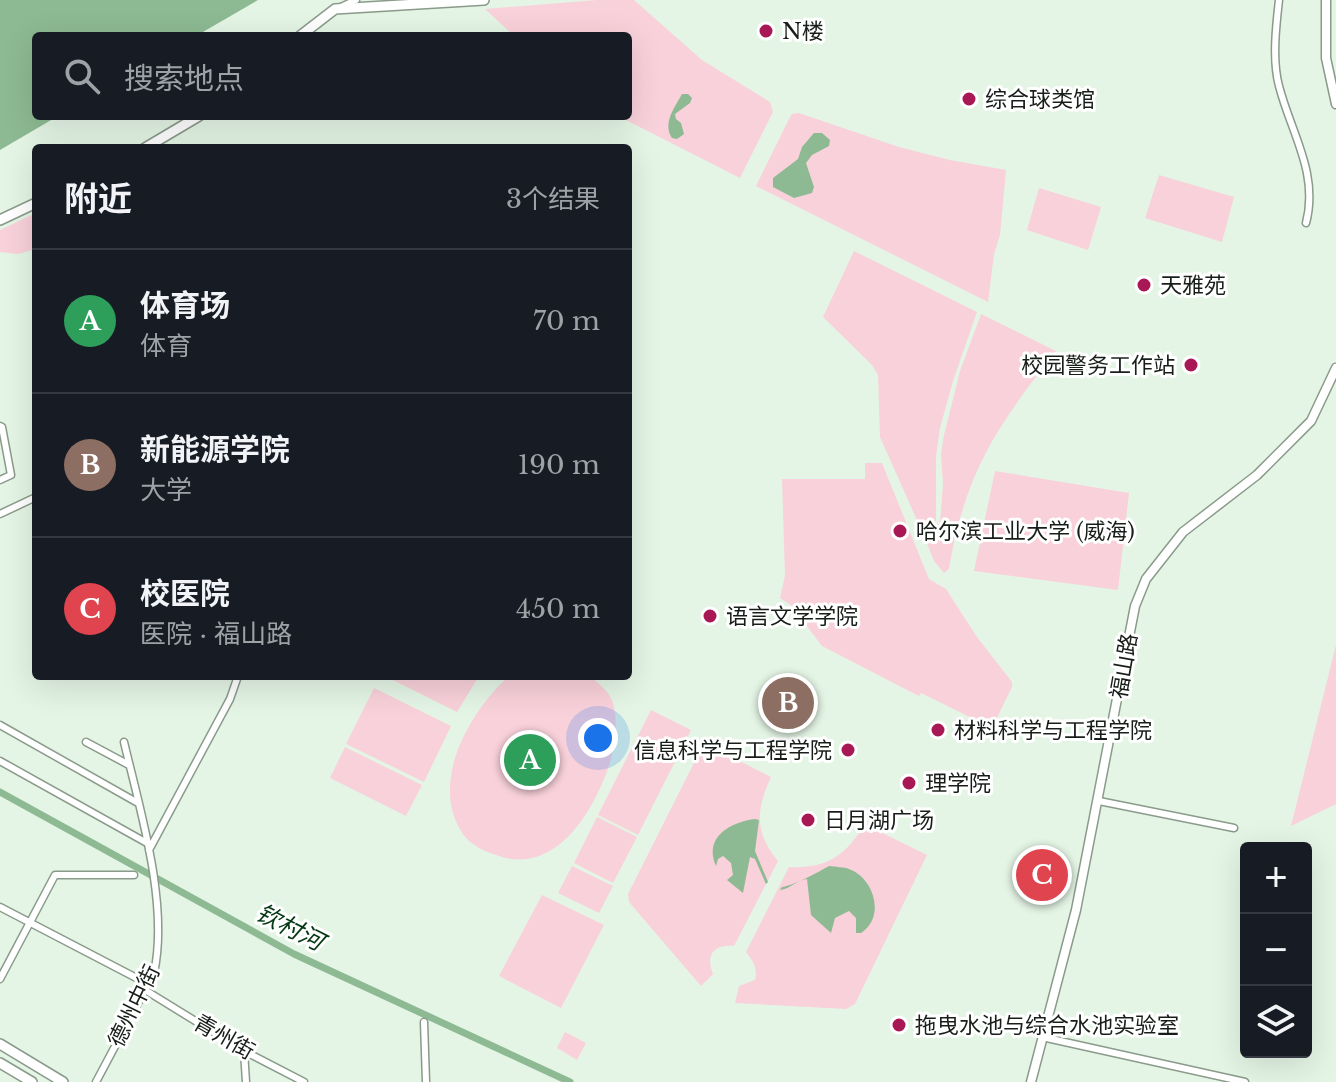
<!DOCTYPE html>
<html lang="zh">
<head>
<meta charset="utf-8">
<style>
	body { margin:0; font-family:"Libre Baskerville","Noto Sans SC",serif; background:#20242c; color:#f1f3f6 }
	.controls { position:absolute; right:24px; bottom:24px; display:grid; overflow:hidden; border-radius:8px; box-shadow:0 8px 32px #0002 }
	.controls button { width:72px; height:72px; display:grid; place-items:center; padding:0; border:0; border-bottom:2px solid #363941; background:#171b24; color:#f1f3f6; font:40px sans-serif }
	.you { position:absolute; left:598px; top:738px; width:28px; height:28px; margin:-20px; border:6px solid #fff; border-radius:50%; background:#1a73e8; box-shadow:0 0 0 12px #1a73e833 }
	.badge { display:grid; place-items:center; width:52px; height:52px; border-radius:50%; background:#7c3aed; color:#fff; font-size:26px; font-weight:700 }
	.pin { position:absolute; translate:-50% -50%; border:4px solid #fff; box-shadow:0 2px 8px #0006 }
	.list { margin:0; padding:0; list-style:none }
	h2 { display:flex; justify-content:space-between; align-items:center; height:104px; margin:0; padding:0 32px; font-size:34px }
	h2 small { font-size:26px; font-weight:400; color:#9ea1a6 }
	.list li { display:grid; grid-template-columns:52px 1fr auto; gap:24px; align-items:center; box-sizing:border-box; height:144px; padding:0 32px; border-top:2px solid #363941 }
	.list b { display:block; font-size:30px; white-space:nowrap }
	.list p { margin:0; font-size:26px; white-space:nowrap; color:#9ea1a6 }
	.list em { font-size:26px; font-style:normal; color:#9ea1a6 }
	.icon { flex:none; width:44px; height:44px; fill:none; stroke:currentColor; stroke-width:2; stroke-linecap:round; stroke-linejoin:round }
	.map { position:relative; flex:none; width:1336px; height:1082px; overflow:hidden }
	.search { position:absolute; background:#171b24; box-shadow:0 8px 32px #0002; left:32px; top:32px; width:600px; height:88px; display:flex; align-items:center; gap:20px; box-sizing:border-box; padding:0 28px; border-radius:8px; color:#9ea1a6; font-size:30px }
	.panel { position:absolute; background:#171b24; box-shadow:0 8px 32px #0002; left:32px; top:144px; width:600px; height:536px; border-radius:8px }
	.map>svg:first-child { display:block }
	.green { fill:#f9d1da }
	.water { fill:#8dba92 }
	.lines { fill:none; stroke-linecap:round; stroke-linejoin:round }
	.canal { stroke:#8dba92; stroke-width:7 }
	.street-casing { stroke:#8a9a8b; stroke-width:9 }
	.secondary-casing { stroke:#8a9a8b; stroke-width:11 }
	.primary-casing { stroke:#8a9a8b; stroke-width:12 }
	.street { stroke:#fff; stroke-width:6 }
	.secondary { stroke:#fff; stroke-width:8 }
	.primary { stroke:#fff; stroke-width:9 }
	.poi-dot { fill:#a81855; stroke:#fff; stroke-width:3 }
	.labels { text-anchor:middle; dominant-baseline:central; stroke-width:6; stroke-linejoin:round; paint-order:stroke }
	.poi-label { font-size:22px; fill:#171d18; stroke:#fff; text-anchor:start }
	.street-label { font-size:22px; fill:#171d18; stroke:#fff }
	.water-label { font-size:24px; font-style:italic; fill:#033812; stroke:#fff }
</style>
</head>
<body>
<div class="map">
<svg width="1336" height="1082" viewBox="0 0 1336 1082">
	<rect width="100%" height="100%" fill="#e4f5e5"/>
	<path class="green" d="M597,0H634L702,60L770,102L773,112L740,178L618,116H628V36H514L485,9Z
		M799,113L899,147L950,160L1006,170L1000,235L994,254L988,302L756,186L789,119L792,114Z
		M1159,175L1234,197L1222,242L1145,218Z
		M1039,188L1101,207L1088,250L1027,230Z
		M36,213V249L18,254L0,252V230Z
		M854,251L977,312L953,381L940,428L936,456V521L920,527L880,437L878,375L872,365L823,317Z
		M981,314L1056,351C997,426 965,472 949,569L944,573L934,561L922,531L940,523L943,484L941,454L944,435L960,371Z
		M865,463H882L929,579L946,589L977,637L1012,682V687L992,728L921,693L919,696L911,692L822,646L791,605L780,598L785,576L782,479H865Z
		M995,471L1129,493L1118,590L974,571Z
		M1336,645V804L1291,826Z
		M385,676H479L457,712Z
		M509,676H590C597,682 608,691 611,698C619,714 615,743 611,759C597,806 558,876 499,856C486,852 471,846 463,834C428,783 470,711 509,676Z
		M374,688L451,726L424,782L346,744Z
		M651,710L691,730L638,835L598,815Z
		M704,743L771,777C756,810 754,832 778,861L734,946C714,944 705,955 713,974L701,986L629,902L628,894Z
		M345,747L422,785L406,816L330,778Z
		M597,817L637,837L613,883L574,863Z
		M864,824L927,855L855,1004L846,1009L735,1003L739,986L755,980C758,968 753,961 746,952L789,867C825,869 847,856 864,824Z
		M572,866L613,886L599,913L558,893Z
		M542,895L604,925L561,1008L499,976Z
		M565,1032L586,1043L577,1060L557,1048Z"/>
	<path class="water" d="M0,0H258L196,36H36V116H58L0,150Z
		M682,94H688L692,98L690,103L675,114L676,119L681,123L684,134L677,139L672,138C662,123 675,107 682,94Z
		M814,133H822L830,140L829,146L812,155L806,163L814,187L812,193L794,198L773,187V178L798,159L802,147Z
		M755,819L759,820L755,851L768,882L766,884L755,859L750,857L743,893L727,880L733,875L731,863L723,856L718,859L716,866C703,837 731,822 755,819Z
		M829,866C835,867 844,867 849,869C874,878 886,917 861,933H856V918L849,911L835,918L831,933L811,915L807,879C796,880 791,889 780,890L782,887C792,886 819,872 829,866Z"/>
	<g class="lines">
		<path class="canal" d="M0,792L294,954L570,1082"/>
		<g class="street-casing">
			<path id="street" d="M1279,0C1276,26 1272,60 1279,86C1291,133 1319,173 1306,223
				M341,7L356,0
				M0,426L2,427L11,475L0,480
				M0,514L36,497
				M0,725L138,803
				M86,742L129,765
				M0,761L147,843
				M1099,801L1234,828
				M149,850L230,699L238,676
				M0,907L148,984
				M0,979L55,875H134
				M145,990L244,1051L304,1082
				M424,1022L426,1082
				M1042,1037L1245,1082
				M244,1051L246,1082
				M96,1082L154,973C169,904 140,810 124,742"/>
		</g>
		<g class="secondary-casing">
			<path id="secondary" d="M1326,0V58L1336,104
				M1031,1082L1076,910L1135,606L1146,579L1183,532L1257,475L1311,421L1336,368"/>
		</g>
		<g class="primary-casing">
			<path id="primary" d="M300,36L335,9L484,0
				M145,148L199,116
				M0,220L36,203
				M0,1044L63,1082
				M0,1063L32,1082"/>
		</g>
		<use href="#street" class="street"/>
		<use href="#secondary" class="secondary"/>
		<use href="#primary" class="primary"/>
	</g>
	<g class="poi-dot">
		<circle cx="766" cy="31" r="8"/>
		<circle cx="969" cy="99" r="8"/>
		<circle cx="1144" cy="285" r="8"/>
		<circle cx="1191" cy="365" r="8"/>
		<circle cx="900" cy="531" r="8"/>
		<circle cx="710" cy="616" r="8"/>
		<circle cx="938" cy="730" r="8"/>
		<circle cx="848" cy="750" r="8"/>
		<circle cx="909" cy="783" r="8"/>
		<circle cx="808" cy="820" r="8"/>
		<circle cx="899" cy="1025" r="8"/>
	</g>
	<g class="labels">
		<g class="poi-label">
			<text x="782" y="31">N楼</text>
			<text x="985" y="99">综合球类馆</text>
			<text x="1160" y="285">天雅苑</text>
			<text x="1175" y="365" text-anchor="end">校园警务工作站</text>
			<text x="916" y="531">哈尔滨工业大学 (威海)</text>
			<text x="726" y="616">语言文学学院</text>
			<text x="954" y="730">材料科学与工程学院</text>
			<text x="832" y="750" text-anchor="end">信息科学与工程学院</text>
			<text x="925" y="783">理学院</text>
			<text x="824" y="820">日月湖广场</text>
			<text x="915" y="1025">拖曳水池与综合水池实验室</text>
		</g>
		<g class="street-label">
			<text transform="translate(1124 666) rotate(-80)">福山路</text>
			<text transform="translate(134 1006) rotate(-64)">德州中街</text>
			<text transform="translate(224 1037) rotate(30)">青州街</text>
		</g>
		<g class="water-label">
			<text transform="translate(290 927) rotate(27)">钦村河</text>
		</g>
	</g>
</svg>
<div class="controls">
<button>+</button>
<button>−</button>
<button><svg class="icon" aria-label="layers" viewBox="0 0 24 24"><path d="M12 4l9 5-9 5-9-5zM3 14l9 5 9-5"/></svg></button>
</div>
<div class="you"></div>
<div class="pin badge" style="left:530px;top:760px;background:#2e9e5b">A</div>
<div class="pin badge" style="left:788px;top:703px;background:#8d6e63">B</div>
<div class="pin badge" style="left:1042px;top:875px;background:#e0444e">C</div>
<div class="search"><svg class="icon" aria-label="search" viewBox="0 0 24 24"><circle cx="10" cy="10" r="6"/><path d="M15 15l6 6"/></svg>搜索地点</div>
<section class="panel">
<h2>附近<small>3个结果</small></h2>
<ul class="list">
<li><span class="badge" style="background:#2e9e5b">A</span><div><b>体育场</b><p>体育</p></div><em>70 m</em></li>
<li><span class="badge" style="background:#8d6e63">B</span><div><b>新能源学院</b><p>大学</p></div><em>190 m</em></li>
<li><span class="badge" style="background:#e0444e">C</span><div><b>校医院</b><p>医院 · 福山路</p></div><em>450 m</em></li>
</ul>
</section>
</div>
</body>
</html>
